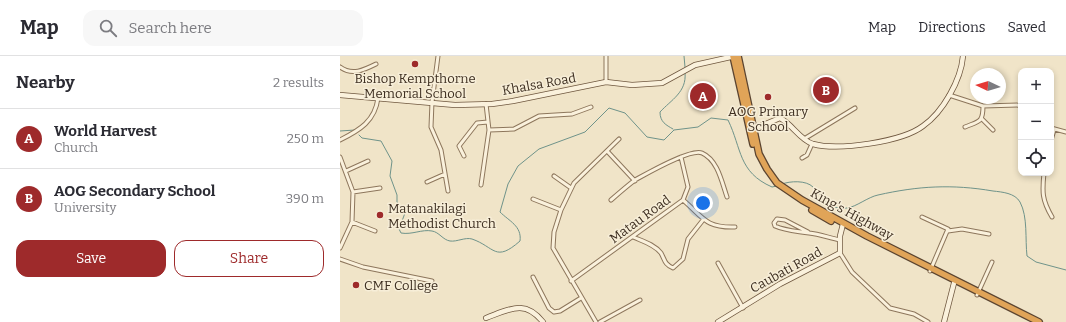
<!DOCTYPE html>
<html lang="en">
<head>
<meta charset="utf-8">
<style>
	body { margin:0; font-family:Bitter,serif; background:#f7f7f7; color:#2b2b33 }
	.controls { position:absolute; right:12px; top:12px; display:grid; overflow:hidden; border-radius:8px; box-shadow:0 2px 6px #0003 }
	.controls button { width:36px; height:36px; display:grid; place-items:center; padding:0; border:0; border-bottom:1px solid #e1e1e2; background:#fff; color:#2b2b33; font:20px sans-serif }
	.compass { position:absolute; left:630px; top:12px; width:36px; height:36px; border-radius:50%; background:#fff; box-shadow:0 2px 6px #0003; rotate:274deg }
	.you { position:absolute; left:363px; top:147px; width:14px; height:14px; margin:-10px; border:3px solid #fff; border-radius:50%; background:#1a73e8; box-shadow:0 0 0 6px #1a73e833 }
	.badge { display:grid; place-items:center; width:26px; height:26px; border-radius:50%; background:#9e2a2b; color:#fff; font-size:13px; font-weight:700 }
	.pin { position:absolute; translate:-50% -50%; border:2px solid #fff; box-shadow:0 1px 4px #0006 }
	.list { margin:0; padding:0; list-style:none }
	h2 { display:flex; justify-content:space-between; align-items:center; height:52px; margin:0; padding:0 16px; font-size:17px }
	h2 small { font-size:13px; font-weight:400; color:#7c7c81 }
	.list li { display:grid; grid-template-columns:26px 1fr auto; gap:12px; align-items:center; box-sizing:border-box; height:60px; padding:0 16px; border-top:1px solid #e1e1e2 }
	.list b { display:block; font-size:15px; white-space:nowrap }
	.list p { margin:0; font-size:13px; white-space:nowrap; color:#7c7c81 }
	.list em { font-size:13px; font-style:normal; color:#7c7c81 }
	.actions { display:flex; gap:8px; padding:12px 16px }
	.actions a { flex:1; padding:9px 0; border:1px solid #9e2a2b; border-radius:12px; text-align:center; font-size:14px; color:#9e2a2b }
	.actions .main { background:#9e2a2b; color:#fff }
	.icon { flex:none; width:22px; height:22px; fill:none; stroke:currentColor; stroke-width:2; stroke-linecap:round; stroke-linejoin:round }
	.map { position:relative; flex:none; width:726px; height:266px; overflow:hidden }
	header { display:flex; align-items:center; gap:24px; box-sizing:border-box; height:56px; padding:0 20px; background:#fff; border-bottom:1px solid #e1e1e2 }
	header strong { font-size:19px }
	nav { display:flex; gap:22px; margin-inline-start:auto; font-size:14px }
	.search { width:280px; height:36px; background:#f7f7f7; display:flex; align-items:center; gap:10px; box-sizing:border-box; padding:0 14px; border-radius:12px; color:#7c7c81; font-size:15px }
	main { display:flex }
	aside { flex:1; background:#fff }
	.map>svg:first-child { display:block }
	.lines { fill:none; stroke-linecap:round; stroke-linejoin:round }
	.stream { stroke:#6f938a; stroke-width:1 }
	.street-casing { stroke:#8d765c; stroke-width:5 }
	.secondary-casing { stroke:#6f573f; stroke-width:6 }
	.highway-casing { stroke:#5b4430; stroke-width:8 }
	.street { stroke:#faf1dc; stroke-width:3 }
	.secondary { stroke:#faf1dc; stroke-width:4.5 }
	.highway { stroke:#e0a458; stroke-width:5.5 }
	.poi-dot { fill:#9e2a2b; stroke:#f7eed8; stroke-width:1.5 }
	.labels { text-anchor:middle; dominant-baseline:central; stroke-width:3; stroke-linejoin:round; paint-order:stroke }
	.poi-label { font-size:13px; fill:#3d2e20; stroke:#f7eed8 }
	.street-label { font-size:13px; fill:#3d2e20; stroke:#f7eed8 }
</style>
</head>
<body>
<header>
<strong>Map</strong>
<div class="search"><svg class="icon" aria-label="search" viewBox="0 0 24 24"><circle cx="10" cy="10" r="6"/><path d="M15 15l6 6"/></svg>Search here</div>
<nav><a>Map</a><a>Directions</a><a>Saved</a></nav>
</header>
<main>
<aside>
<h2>Nearby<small>2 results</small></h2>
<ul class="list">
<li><span class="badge">A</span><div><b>World Harvest</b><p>Church</p></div><em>250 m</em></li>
<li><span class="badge">B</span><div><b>AOG Secondary School</b><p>University</p></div><em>390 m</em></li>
</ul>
<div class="actions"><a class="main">Save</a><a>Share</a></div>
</aside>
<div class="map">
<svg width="726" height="266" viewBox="0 0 726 266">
	<rect width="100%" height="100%" fill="#f0e4c8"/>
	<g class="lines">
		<path class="stream" d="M344,0L345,11
			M333,73C326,69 320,66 320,56C331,44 347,36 345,17
			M0,75L15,74
			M19,79L22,82L41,85L52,105L50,120L57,139V146L65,157L59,173L61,177C72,179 82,173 92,175C99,176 103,184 110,185C117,186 125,181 132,183C155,191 155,207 180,185C182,170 169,165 160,156L168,128L178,110L199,93L245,76L269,52L285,57L307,81L324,84L334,74L358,71L371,62L388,64C402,93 398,116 432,131L437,130
			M442,128C450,125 466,124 473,131C484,142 488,154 507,152C516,151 528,141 538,139C578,130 612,128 653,135C662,136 675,137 680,146C688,161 685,183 687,200L696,206L726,214"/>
		<g class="street-casing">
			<path id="street" d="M98,0L92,46L91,71L101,94L108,135
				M0,11C12,20 24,14 36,8
				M266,26V0
				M609,39L643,50L681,49
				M642,63L653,74
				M625,71C639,65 643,67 643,50
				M711,72L726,76
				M149,74L174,73L199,60L232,58L251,51
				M464,83L515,52
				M0,84C20,74 35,65 38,42
				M711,84L714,74
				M267,95L295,125
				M124,100L119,90L137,67L148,66
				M0,101L13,136L12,166L0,192
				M462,102L467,99L472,88
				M6,115L28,105
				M704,117C702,136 702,144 712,161
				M214,120L231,132
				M87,126L105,118
				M141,129L149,74L146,48
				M13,136L40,132
				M193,143L221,154
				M271,144C279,137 287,130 295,124C306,118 351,92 362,97C378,104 382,127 387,141
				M343,144C363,161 365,172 395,171
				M582,161L608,173L590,215
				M12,166L35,175
				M608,175L622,173L649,178
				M468,176L445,164L437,163L434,167L435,170C446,175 457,175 469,177C479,178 490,182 500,184
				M293,181C302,185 314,188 321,197C325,204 324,208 333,212L343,203L348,183L363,164
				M500,197L512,216L550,252L574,258L588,266
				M0,203L23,211L92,225
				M378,207L403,252
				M193,221L209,252L214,256L220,255L241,242
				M231,225L343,144L348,131L341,101
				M637,239L652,206
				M256,266L213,192L214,176L221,154L234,127L279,83
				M260,266L300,244"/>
		</g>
		<g class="secondary-casing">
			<path id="secondary" d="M0,39L115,49L152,48L173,45L266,26L292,29L322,27L355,9L395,0
				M411,74L440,62C452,68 460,84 473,88C498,95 562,86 583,70C603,56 621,24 623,0
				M146,262C170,253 185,243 203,266
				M378,266L440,228L500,197V180L503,168
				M604,266L614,227"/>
		</g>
		<g class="highway-casing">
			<path id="highway" d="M393,0L413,88
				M398,0L419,98L427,113L437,127L462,144L527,180L699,266
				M472,154L491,165"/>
		</g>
		<use href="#street" class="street"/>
		<use href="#secondary" class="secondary"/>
		<use href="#highway" class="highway"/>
	</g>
	<g class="poi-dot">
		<circle cx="75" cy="8" r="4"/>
		<circle cx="428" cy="41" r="4"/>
		<circle cx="40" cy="159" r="4"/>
		<circle cx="16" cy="229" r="4"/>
	</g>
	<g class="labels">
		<g class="poi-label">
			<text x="75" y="22">Bishop Kempthorne<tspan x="75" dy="15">Memorial School</tspan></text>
			<text x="428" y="55">AOG Primary<tspan x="428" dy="15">School</tspan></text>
			<text x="48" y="152" text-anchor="start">Matanakilagi<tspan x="48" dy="15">Methodist Church</tspan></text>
			<text x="24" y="229" text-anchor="start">CMF College</text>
		</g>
		<g class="street-label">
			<text transform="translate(199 28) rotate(-10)">Khalsa Road</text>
			<text transform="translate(512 158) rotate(29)">King's Highway</text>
			<text transform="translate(300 163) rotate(-36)">Matau Road</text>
			<text transform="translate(446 214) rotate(-29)">Caubati Road</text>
		</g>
	</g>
</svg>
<div class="controls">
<button>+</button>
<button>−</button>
<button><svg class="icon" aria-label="locate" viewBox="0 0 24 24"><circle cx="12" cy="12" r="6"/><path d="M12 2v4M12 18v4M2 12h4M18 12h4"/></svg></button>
</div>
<svg class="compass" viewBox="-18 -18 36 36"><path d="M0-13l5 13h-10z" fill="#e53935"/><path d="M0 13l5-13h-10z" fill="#7c7c81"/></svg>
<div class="you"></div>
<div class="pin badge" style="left:363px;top:40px">A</div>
<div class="pin badge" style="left:486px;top:34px">B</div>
</div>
</main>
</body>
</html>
